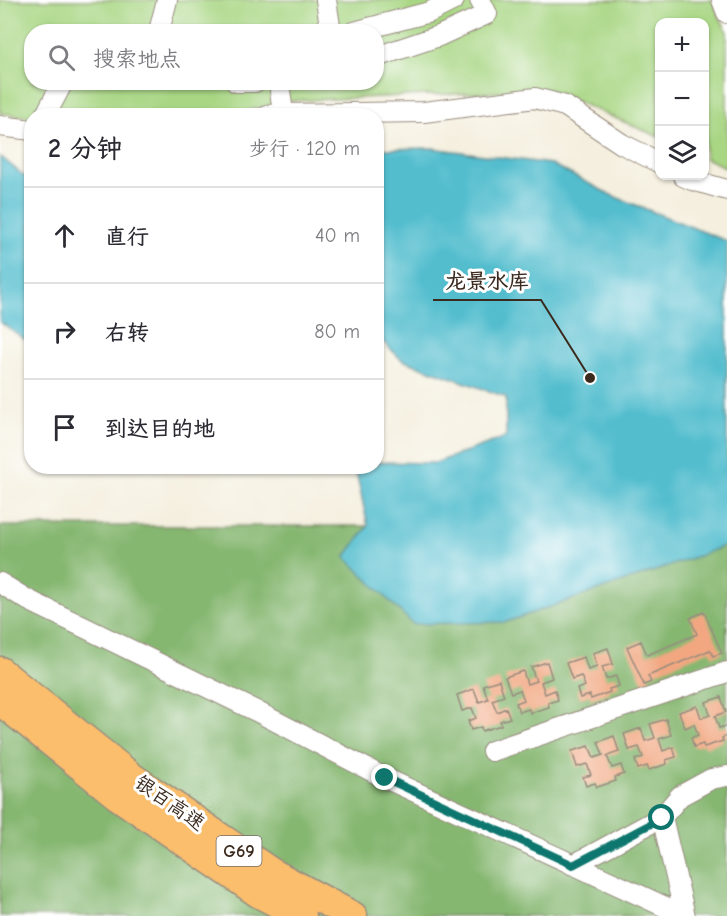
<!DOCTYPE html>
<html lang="zh">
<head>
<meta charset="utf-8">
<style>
	body { margin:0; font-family:"Comic Neue","LXGW WenKai TC",sans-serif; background:#f2f2f3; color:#2b2b33 }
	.controls { position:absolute; right:18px; top:18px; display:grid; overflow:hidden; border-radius:12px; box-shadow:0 2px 4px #0004 }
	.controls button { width:54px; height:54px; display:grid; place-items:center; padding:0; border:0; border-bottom:2px solid #e1e1e2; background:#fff; color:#2b2b33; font:30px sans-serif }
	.stop { position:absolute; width:18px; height:18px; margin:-14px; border:4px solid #0f766e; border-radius:50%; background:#fff }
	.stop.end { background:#0f766e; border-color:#fff; box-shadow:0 2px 6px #0008 }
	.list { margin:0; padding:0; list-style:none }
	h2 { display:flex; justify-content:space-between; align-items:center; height:78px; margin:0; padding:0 24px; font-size:26px }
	h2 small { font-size:20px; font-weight:400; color:#7c7c81 }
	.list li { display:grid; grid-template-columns:39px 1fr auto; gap:18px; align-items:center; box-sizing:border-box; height:96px; padding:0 24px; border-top:2px solid #e1e1e2 }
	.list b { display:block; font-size:22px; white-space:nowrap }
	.list em { font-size:20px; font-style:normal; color:#7c7c81 }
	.icon { flex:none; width:33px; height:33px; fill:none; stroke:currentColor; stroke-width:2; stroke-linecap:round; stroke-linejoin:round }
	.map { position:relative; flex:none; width:727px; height:916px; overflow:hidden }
	.search { position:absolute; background:#fff; box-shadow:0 2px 4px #0004; left:24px; top:24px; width:360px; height:66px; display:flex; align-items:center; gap:15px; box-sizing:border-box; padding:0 21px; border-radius:24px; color:#7c7c81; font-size:22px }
	.panel { position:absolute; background:#fff; box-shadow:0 2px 4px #0004; left:24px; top:108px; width:360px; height:366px; border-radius:24px }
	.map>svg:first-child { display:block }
	.green { fill:#a8d683; stroke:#728050; stroke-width:1.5; fill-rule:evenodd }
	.forest { fill:#86b771; stroke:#607048; stroke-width:1.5 }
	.water { fill:#52bdce; stroke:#467476; stroke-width:1.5 }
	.building { fill:#f2a781 }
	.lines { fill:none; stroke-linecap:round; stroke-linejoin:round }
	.minor-casing { stroke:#988c7e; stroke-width:22 }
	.highway-casing { stroke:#988c7e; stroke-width:31 }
	.minor { stroke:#fff; stroke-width:20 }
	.highway { stroke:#fabe6d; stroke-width:28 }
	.route { stroke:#0f766e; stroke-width:8 }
	.labels { text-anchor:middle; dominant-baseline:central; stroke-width:6; stroke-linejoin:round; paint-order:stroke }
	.shield { fill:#fff; stroke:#766a62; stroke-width:1.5 }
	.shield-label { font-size:18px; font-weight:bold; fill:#3b2a1e }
	.street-label { font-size:20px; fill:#3b2a1e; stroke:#fff }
	.leader { fill:none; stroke:#3b2a1e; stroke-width:2 }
	.callout-dot { fill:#3b2a1e; stroke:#fff; stroke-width:2 }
	.callout-label { font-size:21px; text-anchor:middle; font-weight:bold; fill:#3b2a1e; stroke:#fff; stroke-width:6; stroke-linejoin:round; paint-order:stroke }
</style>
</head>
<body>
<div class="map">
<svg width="727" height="916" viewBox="0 0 727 916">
	<rect width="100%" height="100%" fill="#fff"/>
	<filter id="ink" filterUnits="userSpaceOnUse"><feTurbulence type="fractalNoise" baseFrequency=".0167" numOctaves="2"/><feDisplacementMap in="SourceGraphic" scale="12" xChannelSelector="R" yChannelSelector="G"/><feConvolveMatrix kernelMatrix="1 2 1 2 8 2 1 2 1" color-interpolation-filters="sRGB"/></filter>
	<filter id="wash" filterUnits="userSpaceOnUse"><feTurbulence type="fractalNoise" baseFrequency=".008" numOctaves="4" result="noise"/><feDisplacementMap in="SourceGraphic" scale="24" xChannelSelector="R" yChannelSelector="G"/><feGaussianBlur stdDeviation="1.35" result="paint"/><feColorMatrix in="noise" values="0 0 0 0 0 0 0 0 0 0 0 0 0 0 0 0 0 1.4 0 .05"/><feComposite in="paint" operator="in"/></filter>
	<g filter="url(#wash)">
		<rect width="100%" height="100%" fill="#f4efde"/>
		<path class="green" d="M0,0H712L727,32V168L705,158L704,22H660L659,137L550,90L283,101L229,116H32L31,117L0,113ZM32,32H376V82H32Z"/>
		<path class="forest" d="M0,526H727V916H0Z"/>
		<path class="water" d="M432,148L551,164L613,196L727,241V545L701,555L506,622L413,624L345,557L368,526L355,467L376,466L377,462L435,463L506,437V397L402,360L377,336V149Z
			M0,156L24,176L31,175V344L0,322Z"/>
		<g id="blocks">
			<path class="building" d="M704,612L722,653L713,656L710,650L648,676L651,682L644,685L627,647L641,641L647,655L697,634L690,618Z
				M608,648L613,664L602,667L606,679L616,676L619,686L609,689L610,692L591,699L590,695L580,698L577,689L585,686L581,676L572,679L566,663L584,657L588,670L597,667L593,653Z
				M547,662L552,678L541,682L545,694L555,690L558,700L548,703L549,707L530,713L529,709L519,712L516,703L524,700L520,690L511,693L505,677L523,671L527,684L536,681L531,667Z
				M499,680L504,696L492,700L497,712L506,708L510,718L500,721L501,725L482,731L481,727L471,730L468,721L476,718L472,708L462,711L457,695L474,689L479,702L488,699L483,685Z
				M721,697L726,712L715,716L719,728L727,726V736L722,738L723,741L704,747L703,744L694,747L691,738L698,735L694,724L685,728L679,712L697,706L701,718L710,715L706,702Z
				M666,719L671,735L659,739L663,751L673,747L676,757L666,760L667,764L649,770L647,766L638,769L635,760L643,757L639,747L629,750L624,734L641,728L645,741L655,738L650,724Z
				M614,736L619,752L607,756L612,768L621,765L624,774L615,777L616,781L597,787L595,783L586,786L583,777L591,775L587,764L577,767L572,751L589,746L594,758L603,755L598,742Z"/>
		</g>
	</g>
	<g filter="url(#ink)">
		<use href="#blocks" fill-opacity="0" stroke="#988c7e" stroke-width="1.5"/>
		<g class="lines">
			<g class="minor-casing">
				<path id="minor" d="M326,0L331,32
					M722,0L727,13
					M162,32L159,31L167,0
					M354,32L430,12L454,0
					M376,57L439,36L487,14L480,0
					M236,82H255
					M279,82L283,114
					M45,116L63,82
					M267,116L272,114H283L424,112L535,98L565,106L622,144L660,163
					M0,126L32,130
					M683,176L692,180L727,190
					M0,583L28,600L256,711L385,778L685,916
					M492,751L727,672
					M662,817L680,796L711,779L727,776
					M573,865L662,817L685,916"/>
			</g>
			<g class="highway-casing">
				<path id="highway" d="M0,671L132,777L271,872L353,916
					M0,701L118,796L258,893L302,916"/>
			</g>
			<use href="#minor" class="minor"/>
			<use href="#highway" class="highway"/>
		</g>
	</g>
	<g class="lines" filter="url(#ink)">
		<path class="route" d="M385,778L573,865L662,818"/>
	</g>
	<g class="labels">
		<rect class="shield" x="216.5" y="836" width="45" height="30" rx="4.5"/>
		<g class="shield-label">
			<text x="239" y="851">G69</text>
		</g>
		<g class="street-label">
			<text transform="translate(170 803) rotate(35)">银百高速</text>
		</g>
	</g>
	<path class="leader" d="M590 378L541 300H433"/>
	<circle class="callout-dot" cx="590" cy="378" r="6"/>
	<g class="callout-label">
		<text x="487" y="288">龙景水库</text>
	</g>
</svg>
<div class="controls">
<button>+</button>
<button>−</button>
<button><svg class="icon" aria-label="layers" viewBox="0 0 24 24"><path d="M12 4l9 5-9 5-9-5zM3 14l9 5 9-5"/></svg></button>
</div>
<div class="stop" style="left:662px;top:818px"></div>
<div class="stop end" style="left:385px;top:778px"></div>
<div class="search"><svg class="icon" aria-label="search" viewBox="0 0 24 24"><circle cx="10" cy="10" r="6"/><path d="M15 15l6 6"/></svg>搜索地点</div>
<section class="panel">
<h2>2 分钟<small>步行 · 120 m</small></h2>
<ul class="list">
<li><svg class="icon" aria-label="ahead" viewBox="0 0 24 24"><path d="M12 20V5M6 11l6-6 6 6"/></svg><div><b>直行</b></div><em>40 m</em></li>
<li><svg class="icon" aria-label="right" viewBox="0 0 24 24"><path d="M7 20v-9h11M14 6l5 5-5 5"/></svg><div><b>右转</b></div><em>80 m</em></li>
<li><svg class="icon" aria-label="arrive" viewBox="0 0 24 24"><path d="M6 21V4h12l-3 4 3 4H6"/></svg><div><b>到达目的地</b></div></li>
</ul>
</section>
</div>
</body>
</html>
